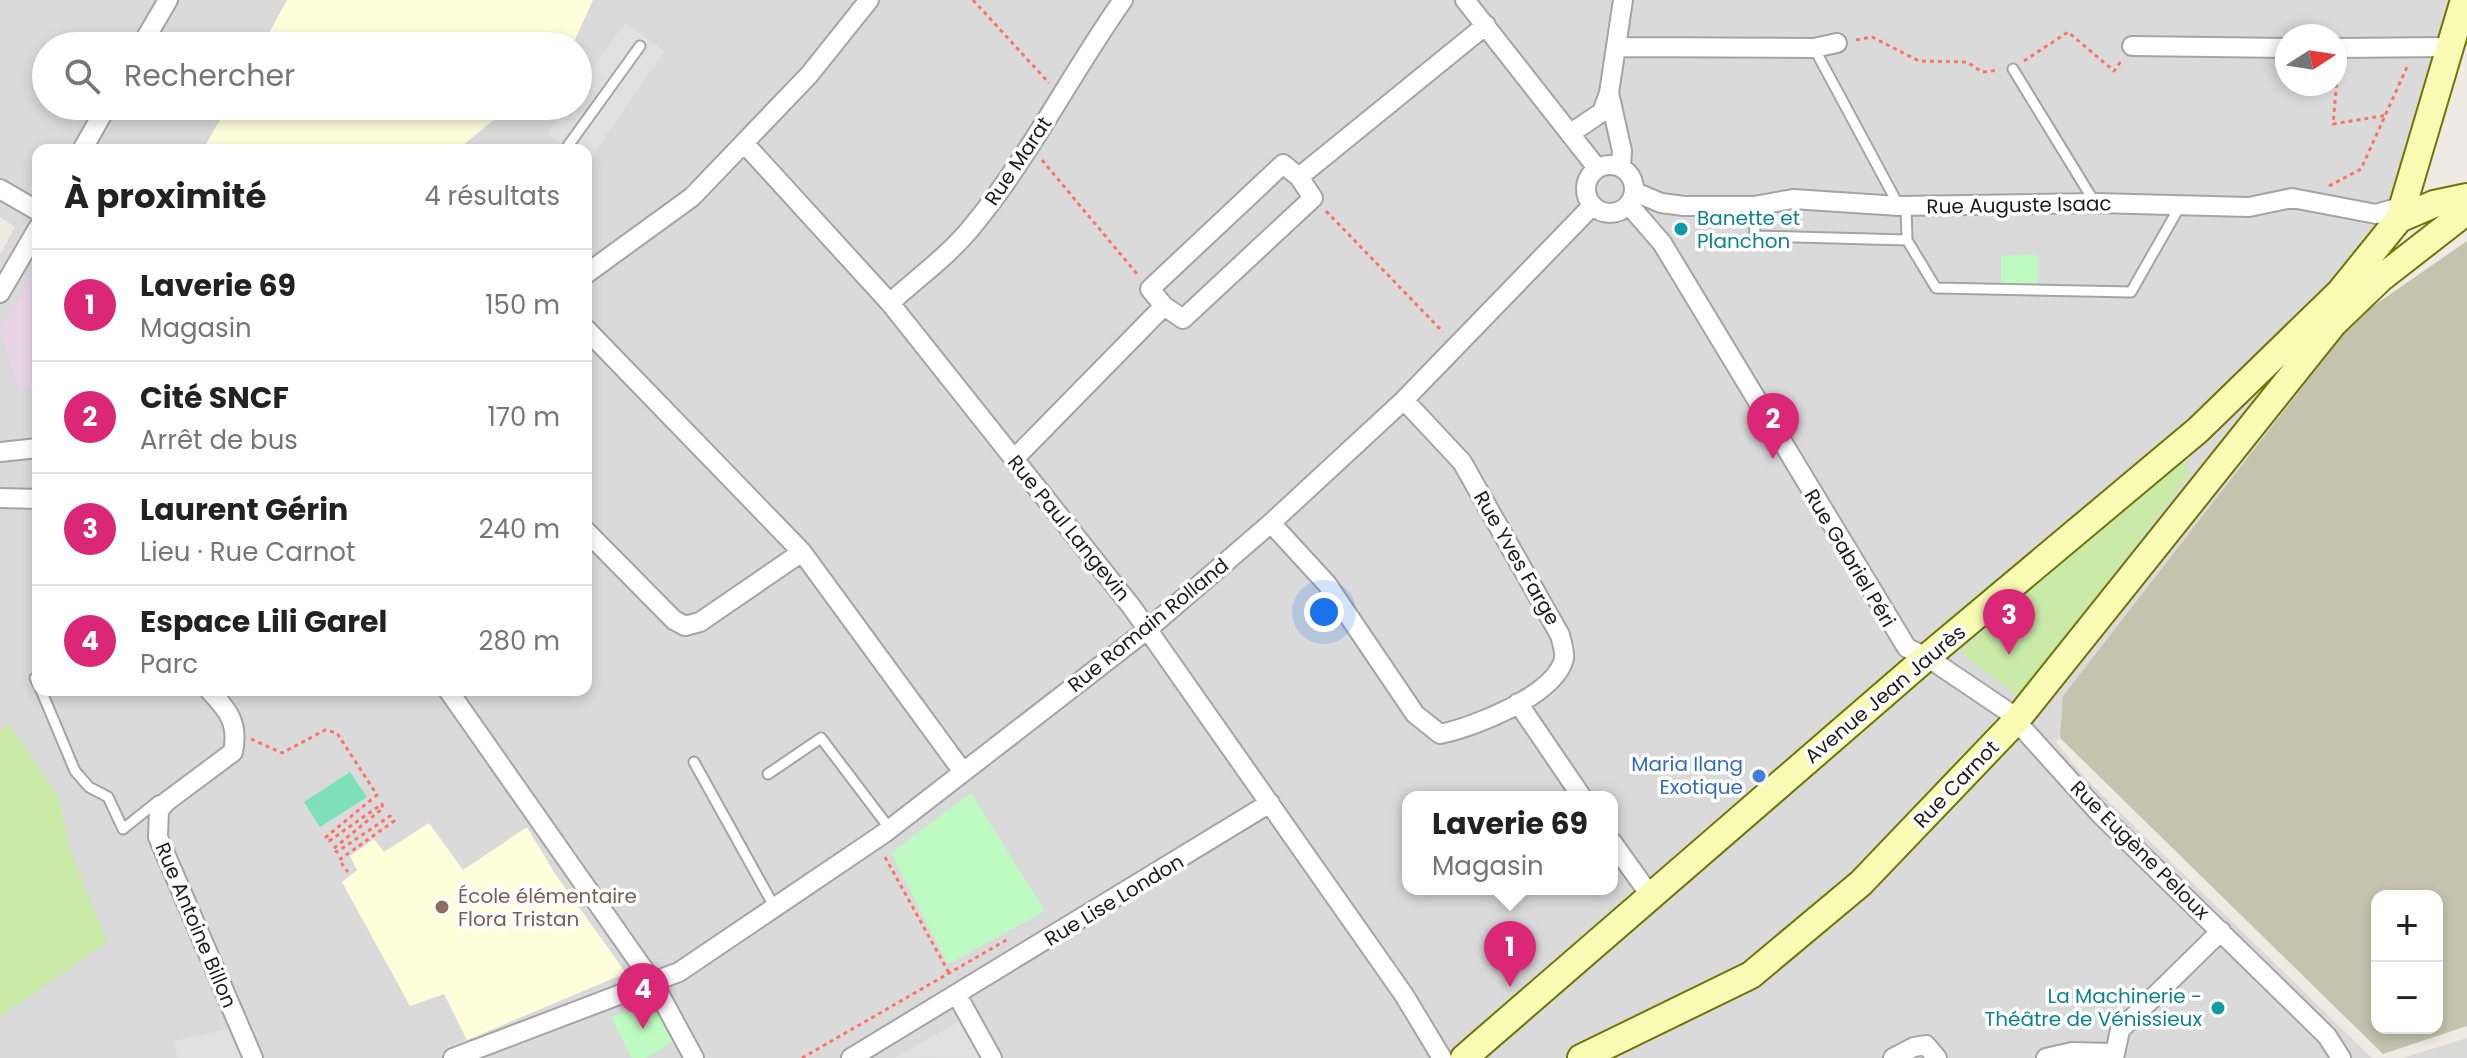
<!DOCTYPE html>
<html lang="fr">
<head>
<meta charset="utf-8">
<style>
	body { margin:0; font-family:Poppins,sans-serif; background:#f6f6f6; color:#222 }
	.controls { position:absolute; right:24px; bottom:24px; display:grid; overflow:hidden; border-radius:16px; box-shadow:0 4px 12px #0003 }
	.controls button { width:72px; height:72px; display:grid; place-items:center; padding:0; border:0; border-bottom:2px solid #e0e0e0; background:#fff; color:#222; font:40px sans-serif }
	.compass { position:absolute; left:2275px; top:24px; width:72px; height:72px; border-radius:50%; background:#fff; box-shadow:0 4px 12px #0003; rotate:78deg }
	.you { position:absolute; left:1324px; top:612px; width:28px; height:28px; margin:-20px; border:6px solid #fff; border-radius:50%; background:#1a73e8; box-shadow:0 0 0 12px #1a73e833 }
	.badge { display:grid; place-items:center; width:52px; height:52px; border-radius:50%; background:#db2777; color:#fff; font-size:26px; font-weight:700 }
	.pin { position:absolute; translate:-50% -66px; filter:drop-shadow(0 2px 4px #0008) }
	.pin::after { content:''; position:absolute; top:42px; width:28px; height:24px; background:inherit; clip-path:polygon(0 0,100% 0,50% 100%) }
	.popup { position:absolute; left:1402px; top:791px; width:216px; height:104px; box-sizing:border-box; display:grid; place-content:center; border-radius:16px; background:#fff; filter:drop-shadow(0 2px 6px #0005); font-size:26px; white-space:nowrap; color:#767676 }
	.popup b { font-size:30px; color:#222 }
	.popup::after { content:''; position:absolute; left:50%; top:100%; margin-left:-16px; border:16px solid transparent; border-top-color:#fff }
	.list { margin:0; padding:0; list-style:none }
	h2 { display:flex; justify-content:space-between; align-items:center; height:104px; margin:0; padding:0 32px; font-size:34px }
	h2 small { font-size:26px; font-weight:400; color:#767676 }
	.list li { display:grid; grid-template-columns:52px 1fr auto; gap:24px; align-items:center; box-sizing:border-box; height:112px; padding:0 32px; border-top:2px solid #e0e0e0 }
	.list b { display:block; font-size:30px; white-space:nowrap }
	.list p { margin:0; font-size:26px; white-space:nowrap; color:#767676 }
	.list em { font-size:26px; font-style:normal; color:#767676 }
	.icon { flex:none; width:44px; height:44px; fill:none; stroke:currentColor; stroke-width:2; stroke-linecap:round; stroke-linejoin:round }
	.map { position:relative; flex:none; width:2467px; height:1058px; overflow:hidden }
	.search { position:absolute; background:#fff; box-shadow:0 4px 12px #0003; left:32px; top:32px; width:560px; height:88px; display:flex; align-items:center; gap:20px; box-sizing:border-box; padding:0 28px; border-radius:44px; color:#767676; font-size:30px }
	.panel { position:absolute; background:#fff; box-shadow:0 4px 12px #0003; left:32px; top:144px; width:560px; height:552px; border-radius:16px }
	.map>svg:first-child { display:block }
	.residential { fill:#dbdada; fill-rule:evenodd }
	.industrial { fill:#e8d4e5 }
	.education { fill:#fffedb }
	.construction { fill:#c3c3ae; fill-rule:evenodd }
	.grass { fill:#c9eba7 }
	.park { fill:#befbc2 }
	.pitch { fill:#7ee0b9 }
	.parking { fill:#e1e1e1 }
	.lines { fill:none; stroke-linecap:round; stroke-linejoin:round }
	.lane-casing { stroke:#a4a4a4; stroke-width:13 }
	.street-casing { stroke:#a4a4a4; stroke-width:22 }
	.secondary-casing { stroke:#6c7602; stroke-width:30 }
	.path { stroke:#fd7265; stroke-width:3; stroke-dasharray:4 4; stroke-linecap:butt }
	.lane { stroke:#fff; stroke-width:9 }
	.street { stroke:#fff; stroke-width:18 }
	.secondary { stroke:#f9fbb4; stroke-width:26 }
	.culture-dot { fill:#0f9aa8; stroke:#fff; stroke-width:3 }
	.shop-dot { fill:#3f7fe0; stroke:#fff; stroke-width:3 }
	.education-dot { fill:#8d6e63; stroke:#fff; stroke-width:3 }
	.labels { text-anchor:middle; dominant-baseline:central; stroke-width:7; stroke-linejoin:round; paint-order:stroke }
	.street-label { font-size:20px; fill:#1d1d1d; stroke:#fff }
	.culture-label { font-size:20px; fill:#0d838f; stroke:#fff; text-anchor:start }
	.shop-label { font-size:20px; fill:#366cbe; stroke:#fff; text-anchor:end }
	.education-label { font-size:20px; fill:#785e54; stroke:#fff; text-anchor:start }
</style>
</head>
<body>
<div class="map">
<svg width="2467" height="1058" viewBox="0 0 2467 1058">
	<rect width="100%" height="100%" fill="#efeae3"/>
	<path class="residential" d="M0,0H2467V37L2385,288L2056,742L2085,778L2372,1058H0V255L15,227L0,217ZM2287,36H2335V84H2287ZM46,46H578V106H46ZM38,150H586V690H38ZM1408,797H1612V889H1408Z
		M2467,1038V1058H2402Z"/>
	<path class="industrial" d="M38,265V392L18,387L0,331Z"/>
	<path class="education" d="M287,0H593L572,46H262Z
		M228,106H511L457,150H216L206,144Z
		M429,823L463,870L527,827L555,874L626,973L467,1040L444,994L410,1006L342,882L357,870L350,856L374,839L384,852Z"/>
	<path class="construction" d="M2467,241V1026L2383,1054L2060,738L2063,696L2356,318ZM2377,896H2437V1028H2377Z"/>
	<path class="grass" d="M2179,460L2191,472L2019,697L1960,652Z
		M9,724L59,798L70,850L107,942L0,1017V731Z"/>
	<path class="park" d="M2038,255V283H2001V256Z
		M971,793L1045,911L948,964L891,853Z
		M652,1002L675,1041L646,1058H632L611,1017Z"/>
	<path class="pitch" d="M350,772L367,797L320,827L304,802Z"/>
	<path class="parking" d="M625,23L665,51L588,162L586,150H570L547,134L566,106H578V89Z
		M962,1020L983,1058L896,1057Z
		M228,1029L244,1058H178L173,1041Z"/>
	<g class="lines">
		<g class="lane-casing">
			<path id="lane" d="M1814,48L1899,206
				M2013,69L2095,203
				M565,150L640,46
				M1754,206L1755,236L1907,240
				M1906,206L1907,240L1936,288L2131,292L2180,206
				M35,678L38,684
				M41,690L75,771L89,787L108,797L123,829L158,801
				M694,762L775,908
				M768,774L821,738L890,829"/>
		</g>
		<g class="street-casing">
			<path id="street" d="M1465,0L1597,168
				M141,46L168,0
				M2132,46L2287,48
				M1616,47L1814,48L1837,43
				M2335,48L2449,47
				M1571,133L1602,112L1609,93
				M744,143L890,303L1131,606L1404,995L1442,1058
				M82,150L107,106
				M1283,164L1299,177L1313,198L1183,319L1164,306L1150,289Z
				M1586 189a24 24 0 1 1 48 0a24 24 0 1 1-48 0Z
				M1621,167L1622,151L1609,93L1623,0
				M1299,177L1486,25
				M0,189L38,211
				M1635,192L1661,203L1684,206H1754L1793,199L1899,206L2095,203L2249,207L2292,198L2376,214L2404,206
				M1629,205L1662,243L1907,648L1927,657L2007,711L2101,815L2327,1036L2341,1058
				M586,274L692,197L809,75L869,0
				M0,293L38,228
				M890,303C916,279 948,256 971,228C1029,158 1070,75 1123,0
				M586,329L802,552L963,772
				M0,452L38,448
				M1014,459L1164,306
				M0,498L38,499
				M1271,523L1327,584L1415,714L1440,734C1474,727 1554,696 1564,659C1565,652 1562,642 1560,635L1462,462L1404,400
				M586,531L674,620L685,626L700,622L802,552
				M209,690C228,710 239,723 233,752L166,802L159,810L158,837L253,1058
				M448,690L654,984L694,1058
				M1518,703L1582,797
				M1612,842L1650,895
				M957,995L992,1058
				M453,1058L679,972L886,832L1148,629L1271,523L1404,400L1592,206
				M851,1058L1270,803
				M1893,1058L1914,1047L1926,1045L1937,1058
				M2046,1058L2072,1052L2114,1053
				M2114,1058L2120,1030L2221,931"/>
		</g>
		<g class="secondary-casing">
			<path id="secondary" d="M2399,219L2434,204L2467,197
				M1464,1058L1927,657L2198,430L2340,292L2399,219L2464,0
				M1581,1058L1751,975L1861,883L2015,722L2334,323L2381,278L2467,211"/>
		</g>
		<path class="path" d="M973,0L1049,83
			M1856,40L1872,37L1919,61L1967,62L1982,72L1999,70
			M2024,61L2068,32L2114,71L2121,61
			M2338,68L2333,124L2388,115
			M1042,160L1137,274
			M2329,186L2361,169L2407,67
			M1326,211L1443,332
			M251,739L282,753L325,730L337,733L377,795L326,837L329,841L382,804L383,808L333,849L337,852L390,816L394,821L339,860L348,872
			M885,857L949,973
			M802,1058L1010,938"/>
		<use href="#lane" class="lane"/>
		<use href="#street" class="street"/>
		<use href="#secondary" class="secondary"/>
	</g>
	<g class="culture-dot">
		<circle cx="1681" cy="229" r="8"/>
		<circle cx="2218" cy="1008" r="8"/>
	</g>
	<circle class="shop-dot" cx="1759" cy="776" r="8"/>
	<circle class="education-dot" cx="442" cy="907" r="8"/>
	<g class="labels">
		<g class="street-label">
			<text transform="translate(1018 161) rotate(-56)">Rue Marat</text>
			<text transform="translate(2019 205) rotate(-1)">Rue Auguste Isaac</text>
			<text transform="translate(1069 528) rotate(51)">Rue Paul Langevin</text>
			<text transform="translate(1517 558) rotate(60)">Rue Yves Farge</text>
			<text transform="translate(1850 558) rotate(59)">Rue Gabriel Péri</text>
			<text transform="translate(1148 625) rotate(-39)">Rue Romain Rolland</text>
			<text transform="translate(1885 694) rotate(-40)">Avenue Jean Jaurès</text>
			<text transform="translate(1956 784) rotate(-46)">Rue Carnot</text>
			<text transform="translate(2140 850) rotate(45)">Rue Eugène Peloux</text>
			<text transform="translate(1114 900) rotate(-31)">Rue Lise London</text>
			<text transform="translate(196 925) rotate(67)">Rue Antoine Billon</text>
		</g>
		<g class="culture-label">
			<text x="1697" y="218">Banette et<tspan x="1697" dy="23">Planchon</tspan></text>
			<text x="2202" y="996" text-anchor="end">La Machinerie -<tspan x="2202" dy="23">Théâtre de Vénissieux</tspan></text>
		</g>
		<g class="shop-label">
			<text x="1743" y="764">Maria Ilang<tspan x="1743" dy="23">Exotique</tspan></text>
		</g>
		<g class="education-label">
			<text x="458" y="896">École élémentaire<tspan x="458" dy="23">Flora Tristan</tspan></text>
		</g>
	</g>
</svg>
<div class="controls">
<button>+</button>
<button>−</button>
</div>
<svg class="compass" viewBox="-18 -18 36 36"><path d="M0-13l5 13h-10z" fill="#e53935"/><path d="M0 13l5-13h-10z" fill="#767676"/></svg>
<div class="you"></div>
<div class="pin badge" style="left:1510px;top:987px">1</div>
<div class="popup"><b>Laverie 69</b>Magasin</div>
<div class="pin badge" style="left:1773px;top:459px">2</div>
<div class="pin badge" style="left:2009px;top:655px">3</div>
<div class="pin badge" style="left:643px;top:1029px">4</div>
<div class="search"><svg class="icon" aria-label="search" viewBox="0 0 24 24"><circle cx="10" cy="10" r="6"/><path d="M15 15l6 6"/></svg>Rechercher</div>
<section class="panel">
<h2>À proximité<small>4 résultats</small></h2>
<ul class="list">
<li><span class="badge">1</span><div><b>Laverie 69</b><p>Magasin</p></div><em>150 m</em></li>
<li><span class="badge">2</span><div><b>Cité SNCF</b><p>Arrêt de bus</p></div><em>170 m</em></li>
<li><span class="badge">3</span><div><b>Laurent Gérin</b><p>Lieu · Rue Carnot</p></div><em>240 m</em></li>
<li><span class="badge">4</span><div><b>Espace Lili Garel</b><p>Parc</p></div><em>280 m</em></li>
</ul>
</section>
</div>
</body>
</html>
